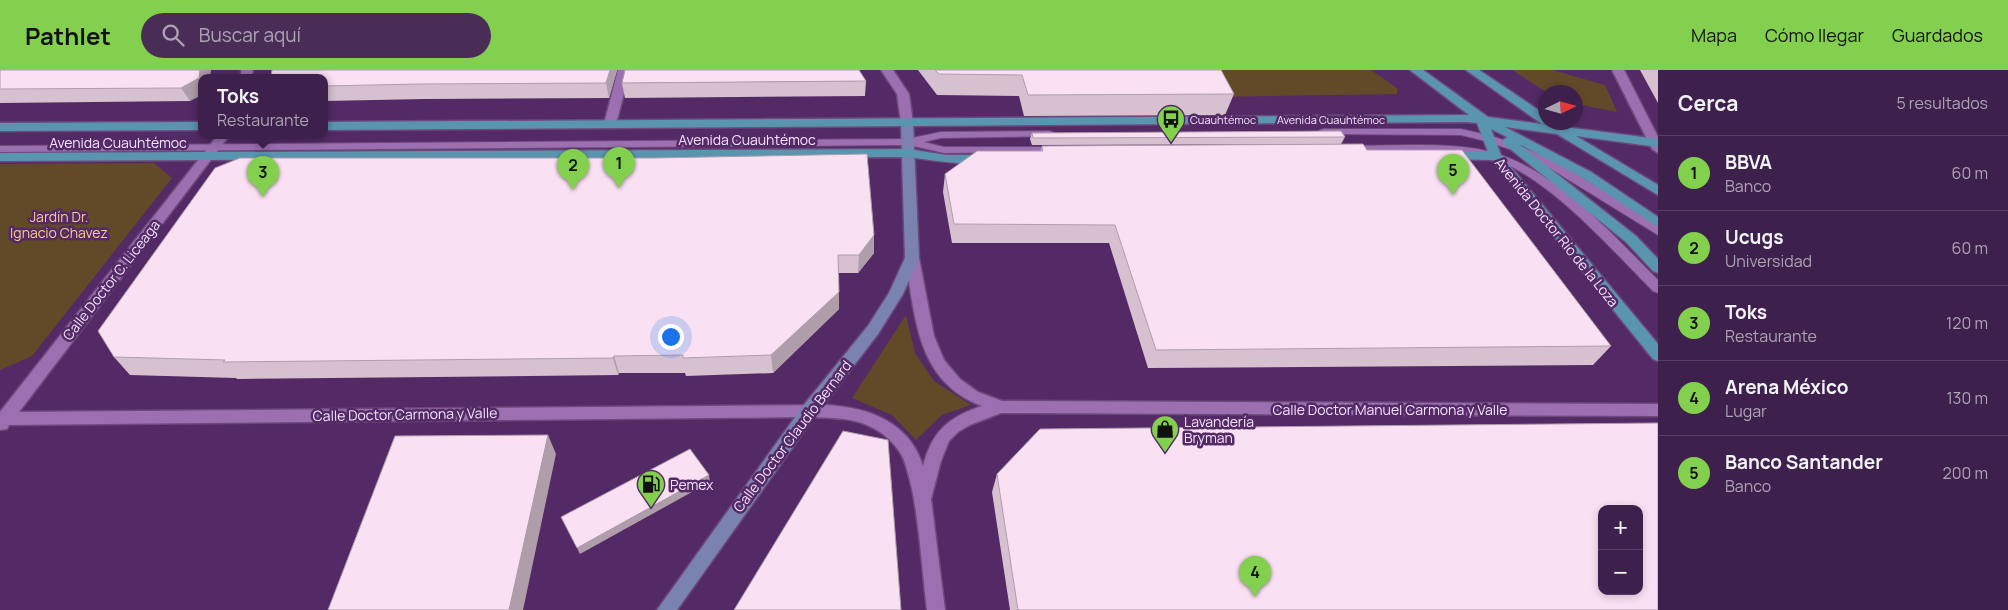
<!DOCTYPE html>
<html lang="es">
<head>
<meta charset="utf-8">
<style>
	body { margin:0; font-family:Manrope,sans-serif; background:#492d56; color:#f1f3f6 }
	.controls { position:absolute; right:15px; bottom:15px; display:grid; overflow:hidden; border-radius:10px; box-shadow:0 2px 8px #0003 }
	.controls button { width:45px; height:45px; display:grid; place-items:center; padding:0; border:0; border-bottom:1px solid #573e64; background:#3e204c; color:#f1f3f6; font:25px sans-serif }
	.compass { position:absolute; left:1538px; top:15px; width:45px; height:45px; border-radius:50%; background:#3e204c; box-shadow:0 2px 8px #0003; rotate:85deg }
	.you { position:absolute; left:670px; top:266px; width:18px; height:18px; margin:-12px; border:4px solid #fff; border-radius:50%; background:#1a73e8; box-shadow:0 0 0 8px #1a73e833 }
	.badge { display:grid; place-items:center; width:32px; height:32px; border-radius:50%; background:#83d04e; color:#111; font-size:16px; font-weight:700 }
	.pin { position:absolute; translate:-50% -41px; filter:drop-shadow(0 1px 2px #0008) }
	.pin::after { content:''; position:absolute; top:26px; width:18px; height:15px; background:inherit; clip-path:polygon(0 0,100% 0,50% 100%) }
	.popup { position:absolute; left:198px; top:4px; width:130px; height:65px; box-sizing:border-box; display:grid; place-content:center; border-radius:10px; background:#3e204c; filter:drop-shadow(0 1px 4px #0005); font-size:16px; white-space:nowrap; color:#ada3b5 }
	.popup b { font-size:19px; color:#f1f3f6 }
	.popup::after { content:''; position:absolute; left:50%; top:100%; margin-left:-10px; border:10px solid transparent; border-top-color:#3e204c }
	.list { margin:0; padding:0; list-style:none }
	h2 { display:flex; justify-content:space-between; align-items:center; height:65px; margin:0; padding:0 20px; font-size:21px }
	h2 small { font-size:16px; font-weight:400; color:#ada3b5 }
	.list li { display:grid; grid-template-columns:32px 1fr auto; gap:15px; align-items:center; box-sizing:border-box; height:75px; padding:0 20px; border-top:1px solid #573e64 }
	.list b { display:block; font-size:19px; white-space:nowrap }
	.list p { margin:0; font-size:16px; white-space:nowrap; color:#ada3b5 }
	.list em { font-size:16px; font-style:normal; color:#ada3b5 }
	.icon { flex:none; width:28px; height:28px; fill:none; stroke:currentColor; stroke-width:2; stroke-linecap:round; stroke-linejoin:round }
	.map { position:relative; flex:none; width:1658px; height:540px; overflow:hidden }
	header { display:flex; align-items:center; gap:30px; box-sizing:border-box; height:70px; padding:0 25px; background:#83d04e; color:#111 }
	header strong { font-size:24px }
	nav { display:flex; gap:28px; margin-inline-start:auto; font-size:18px }
	.search { width:350px; height:45px; background:#492d56; display:flex; align-items:center; gap:12px; box-sizing:border-box; padding:0 18px; border-radius:28px; color:#ada3b5; font-size:19px }
	main { display:flex }
	aside { flex:1; background:#3e204c }
	.map>svg:first-child { display:block }
	.green { fill:#624a29 }
	.lines { fill:none; stroke-linecap:round; stroke-linejoin:round }
	.lane-casing { stroke:#6d497c; stroke-width:2 }
	.street-casing { stroke:#6d497c; stroke-width:3 }
	.secondary-casing { stroke:#6d497c; stroke-width:3 }
	.primary-casing { stroke:#6d497c; stroke-width:3 }
	.lane { fill:#9b6fb0; fill-rule:evenodd }
	.street { fill:#9b6fb0; fill-rule:evenodd }
	.secondary { fill:#7a82af; fill-rule:evenodd }
	.primary { fill:#5a95af; fill-rule:evenodd }
	.wall { fill:#d7c1d1 }
	.shaded-wall { fill:#af9daa }
	.building { fill:#fae0f3; stroke:#af9daa; fill-rule:evenodd }
	.labels { text-anchor:middle; dominant-baseline:central; stroke-width:5; stroke-linejoin:round; paint-order:stroke }
	.far-poi-label { font-size:11px; fill:#f5e2ff; stroke:#532a65; text-anchor:start }
	.far-street-label { font-size:11px; fill:#f5e2ff; stroke:#532a65 }
	.street-label { font-size:14px; fill:#f5e2ff; stroke:#532a65 }
	.park-label { font-size:14px; fill:#fbcb8a; stroke:#532a65 }
	.poi-label { font-size:14px; fill:#f5e2ff; stroke:#532a65; text-anchor:start }
</style>
</head>
<body>
<header>
<strong>Pathlet</strong>
<div class="search"><svg class="icon" aria-label="search" viewBox="0 0 24 24"><circle cx="10" cy="10" r="6"/><path d="M15 15l6 6"/></svg>Buscar aquí</div>
<nav><a>Mapa</a><a>Cómo llegar</a><a>Guardados</a></nav>
</header>
<main>
<div class="map">
<svg width="1658" height="540" viewBox="0 0 1658 540">
	<rect width="100%" height="100%" fill="#532a65"/>
	<path class="green" d="M1202,0H1371L1397,18V24L1216,27Z
		M1512,0H1552L1605,15L1617,42L1576,34V22H1546Z
		M154,93L172,108L32,286L0,300V94Z
		M906,245L915,283L934,311L971,335L942,345L916,370L892,345L852,328Z"/>
	<g class="lines">
		<g class="lane-casing">
			<path id="lane" d="M1324,59H1461L1492,66L1520,76L1559,93L1658,155V165L1551,99L1512,80L1485,71L1461,65L1320,64L1319,62L1320,60Z
				M1050,61L1056,64L1054,66L941,68L924,72L944,77H1058L1064,80L1062,82L944,83L909,75L0,82V76L907,69L941,62Z
				M1410,75C1438,75 1471,75 1498,84C1562,105 1611,164 1658,210V223L1653,221C1613,181 1544,101 1488,88C1443,78 1393,82 1347,82L1341,79L1347,76Z"/>
		</g>
		<g class="street-casing">
			<path id="street" d="M241,0H253L251,8H241Z
				M618,0H630L616,54L610,58L604,54Z
				M881,0H893L909,24L913,53L911,56L907,57L901,53L897,24Z
				M1612,0H1624L1658,67V83L1652,79Z
				M217,66H229L19,342L828,335C870,338 909,352 923,396C932,361 949,347 982,336C916,311 916,248 905,188L907,185H917L919,188L934,266L944,290L960,309L978,322L1002,331L1658,334V346L1001,343L970,355L958,362L949,371L941,391L931,429L945,540H927C922,500 920,459 912,419C909,408 907,396 902,386C895,373 883,362 869,356C851,347 828,348 809,347L9,355L7,359L0,360V342Z"/>
		</g>
		<g class="secondary-casing">
			<path id="secondary" d="M907,49L913,53L919,188L903,224L878,264L815,346L677,540H657L803,336L868,256L889,223L905,188L901,53Z"/>
		</g>
		<g class="primary-casing">
			<path id="primary" d="M1410,0H1423L1488,47L1658,69V77L1576,66L1658,115V125L1557,64L1505,57L1591,102L1658,147V157L1583,108L1519,74L1636,166L1658,189V203L1653,201L1626,172L1504,74L1502,71L1507,67L1491,59L1501,85L1658,274V291L1653,289L1492,90L1442,89L1440,86L1446,82H1488L1477,53L1466,52L324,60V52L1469,45Z
				M1466,0H1479L1546,45V52H1551L1542,54Z
				M202,52V60L0,61V53Z
				M908,79L946,85H986L992,89C983,99 923,89 908,87L0,91V83Z"/>
		</g>
		<use href="#lane" class="lane"/>
		<use href="#street" class="street"/>
		<use href="#secondary" class="secondary"/>
		<use href="#primary" class="primary"/>
	</g>
	<path class="wall" d="M0,0H211L190,31L0,33Z
		M272,0H617L609,28L425,29L324,31V8H272L271,6Z
		M918,0H1221L1234,24L1225,45L1024,46L1019,26L937,25Z
		M1640,0H1658V33Z
		M866,11L865,26L625,28L622,13Z
		M1032,63L1345,67L1341,74L1032,75L1030,69Z
		M1042,76L1367,80L1611,276L1593,295L1148,298L1109,173H952L943,122L945,104L1041,81Z
		M874,165V183L858,203H839V239L773,303L686,306L685,303H619L618,305L237,309L236,308L130,305L114,287Z
		M997,404L1658,540H1010L992,422Z"/>
	<path class="shaded-wall" d="M200,0H211L210,8H202V25L190,31L181,18Z
		M610,0H617L609,28L606,13Z
		M874,165V183L858,203L859,185Z
		M839,222V239L773,303L771,285Z
		M614,286L619,303L618,305L613,288Z
		M548,365L556,384L523,540H509Z
		M709,405L710,412L580,484L577,478Z"/>
	<path class="building" d="M0,0H200L199,8L181,18L0,19Z
		M272,0H610L606,13L419,14L324,16V8H274L271,6Z
		M625,0H859L866,11L622,13Z
		M935,0H1221L1234,24L1028,25L1022,5L939,4Z
		M1341,61L1345,67L1033,68L1032,63Z
		M1363,74L1367,80H1462L1611,276L1156,280L1115,155L954,154L945,104L977,81H1043L1042,76Z
		M867,84L874,165L859,185H838L839,222L771,285L683,288V285L614,286L613,288L223,292L225,290L114,287L98,261L215,98L240,88H654Z
		M1658,353V540H1018L997,404L1040,359ZM1602,439H1639V521H1602Z
		M843,361L888,370L901,540H734Z
		M548,365L509,540H328L395,366Z
		M690,379L709,405L577,478L561,447Z"/>
	<defs>
		<g id="bus-pin" transform="scale(1.4375)"><path d="M0 17L-7.5 6A9.5 9.5 0 1 1 7.5 6Z" fill="#83d04e" stroke="#532a65"/><path d="M-5-6H5V4H4V6H2V4H-2V6H-4V4H-5ZM-3.5-4V0h7V-4ZM-3.5 1.2v1.5H-2V1.2ZM2 1.2v1.5H3.5V1.2Z" fill="#111"/></g>
		<g id="shop-pin" transform="scale(1.4375)"><path d="M0 17L-7.5 6A9.5 9.5 0 1 1 7.5 6Z" fill="#83d04e" stroke="#532a65"/><path d="M-5-2.5h2.3a2.7 3.5 0 0 1 5.4 0H5L5.5 6h-11ZM-1.5-2.5h3a1.5 2.3 0 0 0-3 0Z" fill="#111"/></g>
		<g id="fuel-pin" transform="scale(1.4375)"><path d="M0 17L-7.5 6A9.5 9.5 0 1 1 7.5 6Z" fill="#83d04e" stroke="#532a65"/><path d="M-5.5-6h7V0h2V4h1.3V-2.5L3-4.5l.8-.8L6-3V5H2.5V1h-1V6h-7ZM-4.2-4.7v3.2H.2V-4.7Z" fill="#111"/></g>
	</defs>
	<g fill-rule="evenodd">
		<use href="#bus-pin" x="1171" y="49"/>
		<use href="#shop-pin" x="1165" y="359"/>
		<use href="#fuel-pin" x="651" y="414"/>
	</g>
	<g class="labels">
		<g class="far-poi-label">
			<text x="1190" y="49">Cuauhtémoc</text>
		</g>
		<g class="far-street-label">
			<text x="1331" y="49">Avenida Cuauhtémoc</text>
		</g>
		<g class="street-label">
			<text x="747" y="69">Avenida Cuauhtémoc</text>
			<text x="118" y="72">Avenida Cuauhtémoc</text>
			<text transform="translate(1557 162) rotate(51)">Avenida Doctor Río de la Loza</text>
			<text transform="translate(111 210) rotate(-52)">Calle Doctor C. Liceaga</text>
			<text x="1390" y="339">Calle Doctor Manuel Carmona y Valle</text>
			<text transform="translate(405 344) rotate(-1)">Calle Doctor Carmona y Valle</text>
			<text transform="translate(792 366) rotate(-53)">Calle Doctor Claudio Bernard</text>
		</g>
		<g class="park-label">
			<text x="59" y="146">Jardín Dr.<tspan x="59" dy="16">Ignacio Chavez</tspan></text>
		</g>
		<g class="poi-label">
			<text x="1184" y="351">Lavandería<tspan x="1184" dy="16">Bryman</tspan></text>
			<text x="670" y="414">Pemex</text>
		</g>
	</g>
</svg>
<div class="controls">
<button>+</button>
<button>−</button>
</div>
<svg class="compass" viewBox="-18 -18 36 36"><path d="M0-13l5 13h-10z" fill="#e53935"/><path d="M0 13l5-13h-10z" fill="#ada3b5"/></svg>
<div class="you"></div>
<div class="pin badge" style="left:619px;top:118px">1</div>
<div class="pin badge" style="left:573px;top:120px">2</div>
<div class="pin badge" style="left:263px;top:127px">3</div>
<div class="popup"><b>Toks</b>Restaurante</div>
<div class="pin badge" style="left:1255px;top:527px">4</div>
<div class="pin badge" style="left:1453px;top:125px">5</div>
</div>
<aside>
<h2>Cerca<small>5 resultados</small></h2>
<ul class="list">
<li><span class="badge">1</span><div><b>BBVA</b><p>Banco</p></div><em>60 m</em></li>
<li><span class="badge">2</span><div><b>Ucugs</b><p>Universidad</p></div><em>60 m</em></li>
<li><span class="badge">3</span><div><b>Toks</b><p>Restaurante</p></div><em>120 m</em></li>
<li><span class="badge">4</span><div><b>Arena México</b><p>Lugar</p></div><em>130 m</em></li>
<li><span class="badge">5</span><div><b>Banco Santander</b><p>Banco</p></div><em>200 m</em></li>
</ul>
</aside>
</main>
</body>
</html>
